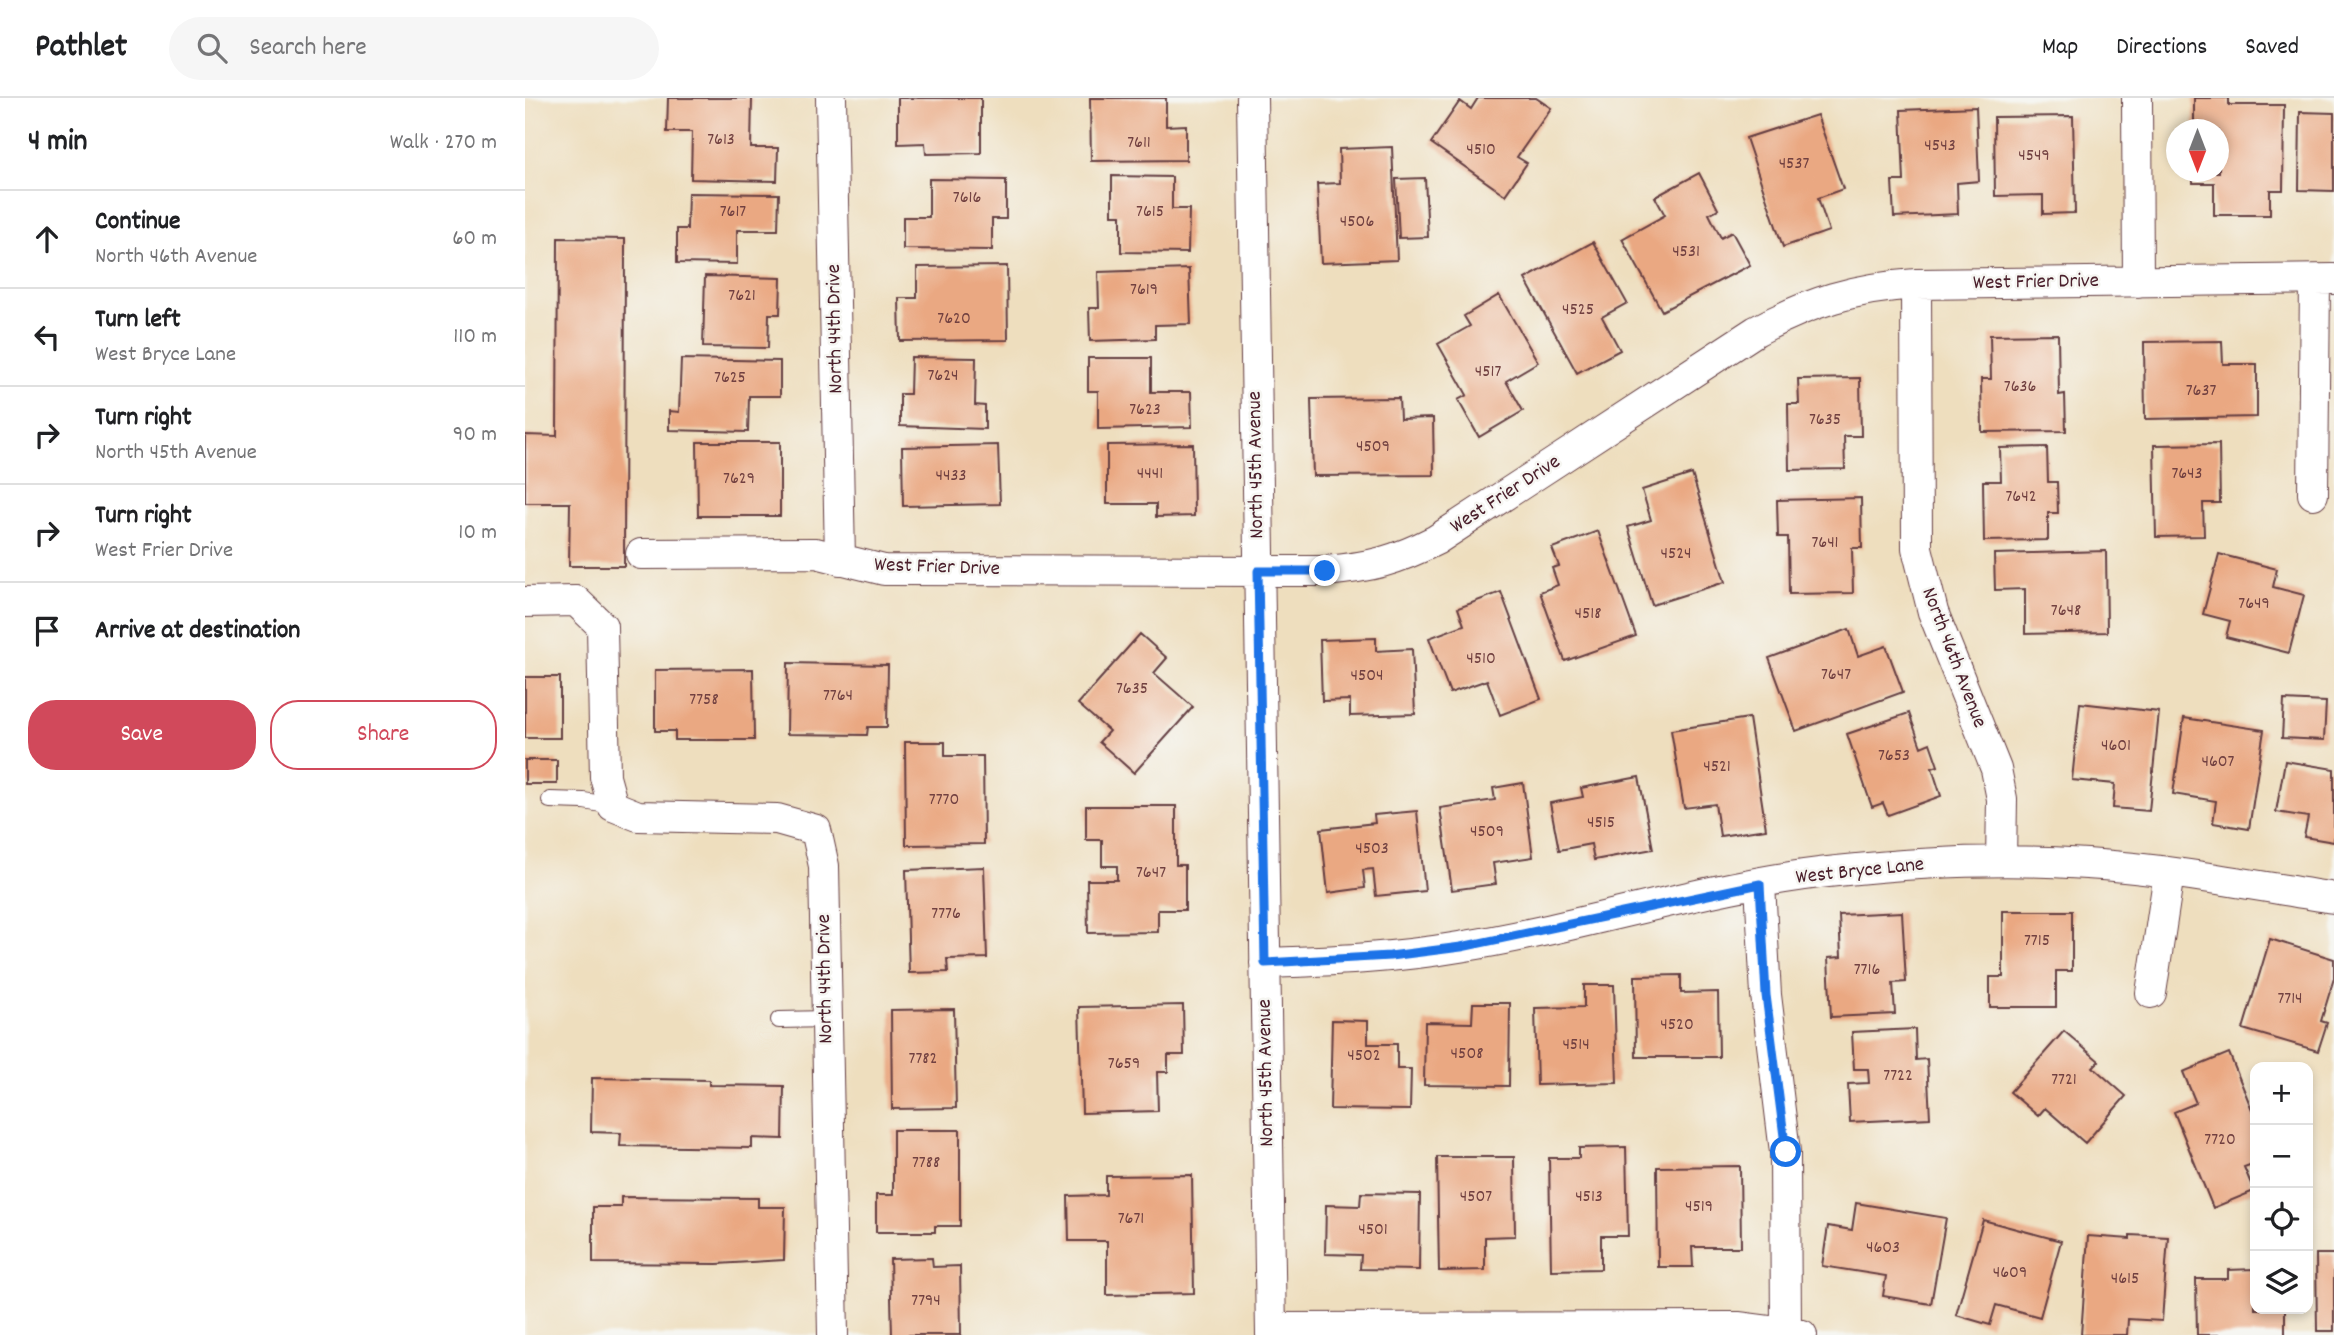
<!DOCTYPE html>
<html lang="en">
<head>
<meta charset="utf-8">
<style>
	body { margin:0; font-family:Dekko,sans-serif; background:#f6f6f6; color:#202124 }
	.controls { position:absolute; right:21px; bottom:21px; display:grid; overflow:hidden; border-radius:14px; box-shadow:0 4px 10px #0003 }
	.controls button { width:63px; height:63px; display:grid; place-items:center; padding:0; border:0; border-bottom:2px solid #e0e0e0; background:#fff; color:#202124; font:35px sans-serif }
	.compass { position:absolute; left:1641px; top:21px; width:63px; height:63px; border-radius:50%; background:#fff; box-shadow:0 4px 10px #0003; rotate:180deg }
	.stop { position:absolute; width:21px; height:21px; margin:-16px; border:5px solid #1a73e8; border-radius:50%; background:#fff }
	.stop.end { background:#1a73e8; border-color:#fff; box-shadow:0 2px 7px #0008 }
	.list { margin:0; padding:0; list-style:none }
	h2 { display:flex; justify-content:space-between; align-items:center; height:91px; margin:0; padding:0 28px; font-size:30px }
	h2 small { font-size:23px; font-weight:400; color:#757577 }
	.list li { display:grid; grid-template-columns:46px 1fr auto; gap:21px; align-items:center; box-sizing:border-box; height:98px; padding:0 28px; border-top:2px solid #e0e0e0 }
	.list b { display:block; font-size:26px; white-space:nowrap }
	.list p { margin:0; font-size:23px; white-space:nowrap; color:#757577 }
	.list em { font-size:23px; font-style:normal; color:#757577 }
	.actions { display:flex; gap:14px; padding:21px 28px }
	.actions a { flex:1; padding:16px 0; border:2px solid #d1495b; border-radius:28px; text-align:center; font-size:24px; color:#d1495b }
	.actions .main { background:#d1495b; color:#fff }
	.icon { flex:none; width:38px; height:38px; fill:none; stroke:currentColor; stroke-width:2; stroke-linecap:round; stroke-linejoin:round }
	.map { position:relative; flex:none; width:1809px; height:1237px; overflow:hidden }
	header { display:flex; align-items:center; gap:42px; box-sizing:border-box; height:98px; padding:0 35px; background:#fff; border-bottom:2px solid #e0e0e0 }
	header strong { font-size:33px }
	nav { display:flex; gap:38px; margin-inline-start:auto; font-size:24px }
	.search { width:490px; height:63px; background:#f6f6f6; display:flex; align-items:center; gap:18px; box-sizing:border-box; padding:0 24px; border-radius:38px; color:#757577; font-size:26px }
	main { display:flex }
	aside { flex:1; background:#fff }
	.map>svg:first-child { display:block }
	.building { fill:#eaa882 }
	.lines { fill:none; stroke-linecap:round; stroke-linejoin:round }
	.lane-casing { stroke:#633c41; stroke-width:18 }
	.street-casing { stroke:#633c41; stroke-width:32 }
	.lane { stroke:#fff; stroke-width:16 }
	.street { stroke:#fff; stroke-width:30 }
	.route { stroke:#1a73e8; stroke-width:9 }
	.labels { text-anchor:middle; dominant-baseline:central; stroke-width:5; stroke-linejoin:round; paint-order:stroke }
	.number-label { font-size:18px; fill:#724141 }
	.street-label { font-size:21px; fill:#4a1f2b; stroke:#f6f6f2 }
</style>
</head>
<body>
<header>
<strong>Pathlet</strong>
<div class="search"><svg class="icon" aria-label="search" viewBox="0 0 24 24"><circle cx="10" cy="10" r="6"/><path d="M15 15l6 6"/></svg>Search here</div>
<nav><a>Map</a><a>Directions</a><a>Saved</a></nav>
</header>
<main>
<aside>
<h2>4 min<small>Walk · 270 m</small></h2>
<ul class="list">
<li><svg class="icon" aria-label="ahead" viewBox="0 0 24 24"><path d="M12 20V5M6 11l6-6 6 6"/></svg><div><b>Continue</b><p>North 46th Avenue</p></div><em>60 m</em></li>
<li><svg class="icon" aria-label="left" viewBox="0 0 24 24"><path d="M17 20v-9H6M10 6l-5 5 5 5"/></svg><div><b>Turn left</b><p>West Bryce Lane</p></div><em>110 m</em></li>
<li><svg class="icon" aria-label="right" viewBox="0 0 24 24"><path d="M7 20v-9h11M14 6l5 5-5 5"/></svg><div><b>Turn right</b><p>North 45th Avenue</p></div><em>90 m</em></li>
<li><svg class="icon" aria-label="right" viewBox="0 0 24 24"><path d="M7 20v-9h11M14 6l5 5-5 5"/></svg><div><b>Turn right</b><p>West Frier Drive</p></div><em>10 m</em></li>
<li><svg class="icon" aria-label="arrive" viewBox="0 0 24 24"><path d="M6 21V4h12l-3 4 3 4H6"/></svg><div><b>Arrive at destination</b></div></li>
</ul>
<div class="actions"><a class="main">Save</a><a>Share</a></div>
</aside>
<div class="map">
<svg width="1809" height="1237" viewBox="0 0 1809 1237">
	<rect width="100%" height="100%" fill="#f6f6f2"/>
	<filter id="ink" filterUnits="userSpaceOnUse"><feTurbulence type="fractalNoise" baseFrequency=".0143" numOctaves="2"/><feDisplacementMap in="SourceGraphic" scale="14" xChannelSelector="R" yChannelSelector="G"/><feConvolveMatrix kernelMatrix="1 2 1 2 8 2 1 2 1" color-interpolation-filters="sRGB"/></filter>
	<filter id="wash" filterUnits="userSpaceOnUse"><feTurbulence type="fractalNoise" baseFrequency=".00686" numOctaves="4" result="noise"/><feDisplacementMap in="SourceGraphic" scale="28" xChannelSelector="R" yChannelSelector="G"/><feGaussianBlur stdDeviation="1.57" result="paint"/><feColorMatrix in="noise" values="0 0 0 0 0 0 0 0 0 0 0 0 0 0 0 0 0 1.4 0 .05"/><feComposite in="paint" operator="in"/></filter>
	<g filter="url(#wash)">
		<rect width="100%" height="100%" fill="#eedebe"/>
		<g id="blocks">
			<path class="building" d="M143,0H227L226,50H253L252,83L166,81L167,34H142Z
				M373,0H456V55L401,56L400,45L373,46Z
				M565,0H641V28L661,27V62L566,63Z
				M953,0H1011L1026,10L992,59L1002,65L980,97L906,45L935,3L946,11Z
				M1669,0H1704V7H1759L1758,92H1745V117H1689V85H1668V74H1694V32H1669Z
				M1451,9L1454,83L1432,85L1433,116L1369,119L1367,83H1379L1376,12Z
				M1775,14L1809,15V93L1774,92Z
				M1292,17L1318,91L1293,100L1304,133L1258,149L1221,40Z
				M1548,18L1550,115L1518,116V97L1470,98L1469,19Z
				M867,49L872,162L796,165L792,86L815,85L814,51Z
				M1174,75L1193,111L1184,116L1196,140L1207,134L1225,167L1137,213L1097,141L1140,117L1130,99Z
				M587,78L647,79V111H664L663,155L596,154V117H587Z
				M900,80L903,139L874,140L871,81Z
				M404,81L481,82V121H467V152L378,151V119H404Z
				M163,95L254,96L253,132H212V166L152,165V131H162Z
				M33,140L100,141L99,468H44L45,405H0V337L32,338Z
				M1068,144L1102,205L1077,219L1095,252L1052,275L1000,181Z
				M482,168L483,242L375,243L374,200H392V169Z
				M664,171L666,226L630,227V241L565,243L564,210H574L573,174Z
				M180,178L256,180L255,216H244L243,250L178,249Z
				M974,197L1013,264L981,283L998,313L954,339L933,302L942,297L913,246L945,228L939,218Z
				M1533,236L1534,297L1540,296L1541,333L1457,334L1456,281H1466L1465,237Z
				M1697,243L1698,266H1732V319L1620,321L1619,244Z
				M386,259L451,260L450,307L460,308V331L375,328V296H385Z
				M563,260H626V294H666L667,329L573,331V293H563Z
				M156,261L255,263V298H224L223,334L144,332V313L154,314Z
				M1335,280L1336,338H1319L1320,371L1264,372L1263,306H1274L1273,281Z
				M874,300L875,321L908,320L909,377L788,378L786,301Z
				M172,344H255V418H173Z
				M668,346L669,418L631,419V406H582V347Z
				M1694,346L1695,405H1678L1679,438L1631,439L1629,347Z
				M473,347L475,406L378,408L377,349Z
				M1522,349L1523,384H1532L1533,415H1523V442L1459,443L1458,383H1476L1475,350Z
				M1167,376L1200,484L1127,507L1103,429L1126,422L1117,392Z
				M1336,400L1337,450H1327L1328,495L1264,496L1263,439H1253L1252,402Z
				M1073,433L1111,538L1040,563L1015,494L1033,487L1027,470L1034,468L1027,450Z
				M1581,453L1582,534L1500,536V491L1470,492L1469,456Z
				M1694,456L1752,471L1748,489L1779,497L1764,555L1701,539L1705,523L1678,516Z
				M976,494L1016,601L975,617L962,582L925,595L904,540L939,527L933,510Z
				M1324,531L1333,558L1361,548L1378,594L1271,633L1244,560Z
				M615,536L642,560L629,575L668,609L609,675L574,644L584,633L553,606Z
				M851,540V553L887,551L890,616L825,618V602L797,603L795,542Z
				M263,565L363,567L362,629H343L342,637L262,636Z
				M228,571L229,642H150V633H130V572Z
				M0,579H35V640H0Z
				M1759,602L1801,604L1799,642L1757,640Z
				M1555,605L1634,614L1624,713L1588,710L1590,686L1547,682Z
				M1384,615L1396,649L1405,645L1413,668L1407,670L1416,698L1363,717L1358,705L1347,709L1322,636Z
				M1224,620L1241,731L1195,738L1190,706L1159,710L1146,632Z
				M1659,620L1739,632L1724,731L1688,725L1691,703L1648,696Z
				M380,644H420V658H458L459,746L381,747Z
				M0,662H32V686H0Z
				M1760,663L1809,671V744L1779,739L1783,719L1751,714Z
				M1114,679L1128,751L1069,762L1066,746L1034,752L1025,705L1058,699L1056,690Z
				M998,685L1008,759L968,765L971,786L927,792L915,710L970,702L968,690Z
				M561,708H651V767H660V812H633V834L563,835L562,782H592V768H577V742H561Z
				M892,713L900,793L851,798L848,771L838,772L840,790L803,795L796,731L850,725L849,717Z
				M459,769L462,860L422,861L423,874L384,875L381,772Z
				M1478,813H1547V873H1531V909H1465V879H1478Z
				M1377,814L1381,884L1368,885L1370,916L1306,919L1303,860L1316,859L1314,817Z
				M1745,841L1809,861V880L1796,923L1802,925L1793,953L1718,931Z
				M1156,877V895L1193,894L1194,959H1111L1110,878Z
				M1059,887H1089L1092,985L1012,987L1010,910L1059,909Z
				M948,905H985L984,988L899,987L900,924L947,925Z
				M658,907L659,957H643V974H632L633,1013L557,1015L554,909Z
				M429,911L431,1010L367,1011L366,912Z
				M807,922L843,923V946H872V971H886L885,1012L805,1011Z
				M1390,931L1391,962L1402,961L1405,1020L1325,1024L1323,986L1344,985L1343,971H1329L1327,934Z
				M1539,933L1574,963L1568,969L1601,998L1560,1045L1520,1010L1513,1018L1485,994Z
				M1704,955L1730,1019V1065L1719,1069L1729,1093L1688,1110L1649,1014L1671,1005L1658,974Z
				M67,980L184,982V987L259,988L258,1041L227,1040V1050L95,1048L96,1035L66,1034Z
				M368,1032H435V1128H410V1134H351V1097H368Z
				M1101,1049L1103,1138H1076V1171L1026,1172L1024,1060H1054V1050Z
				M912,1059H989L990,1138L960,1139V1172L914,1173Z
				M1215,1068L1216,1149H1167L1168,1169H1133L1132,1069Z
				M667,1077L669,1195L582,1197V1143H544L543,1098L581,1097V1078Z
				M836,1095L895,1096L894,1172L835,1171L836,1157L800,1156L801,1107L835,1108Z
				M96,1099L233,1100V1109H260L259,1162L192,1166L68,1165V1109H96Z
				M1331,1105L1421,1120L1406,1206L1358,1198L1361,1178L1297,1168L1303,1128L1327,1132Z
				M1458,1122L1536,1143L1515,1219L1471,1207L1465,1227L1431,1217Z
				M1605,1137L1643,1139L1637,1223L1603,1221L1602,1237H1556L1563,1138L1605,1141Z
				M1791,1156H1809V1233H1792Z
				M407,1160L408,1169L435,1168L436,1237H367L365,1161Z
				M1730,1171V1211H1760V1237H1672L1671,1181H1703V1172Z"/>
		</g>
	</g>
	<g filter="url(#ink)">
		<use href="#blocks" fill-opacity="0" stroke="#633c41" stroke-width="2"/>
		<g class="lines">
			<g class="lane-casing">
				<path id="lane" d="M25,702L59,703L88,708
					M254,922L302,921"/>
			</g>
			<g class="street-casing">
				<path id="street" d="M306,0L315,462
					M727,0L746,1237
					M1612,0L1613,184
					M1391,186L1392,450L1408,514L1471,671L1477,701L1476,763
					M1788,396L1790,182
					M116,456L291,455L359,472L800,473C846,469 870,463 911,442L1231,233C1285,204 1329,190 1391,186L1809,181
					M0,504L51,503L77,528L80,679L88,708L113,718L252,721L291,732L299,768L308,1237
					M1235,786L1241,897L1260,1054L1261,1234
					M740,865C805,863 870,860 934,849C1061,829 1185,786 1312,773C1395,764 1479,760 1562,766C1644,771 1727,787 1809,800
					M1626,895L1644,775
					M746,1230L1213,1229L1277,1237"/>
			</g>
			<use href="#lane" class="lane"/>
			<use href="#street" class="street"/>
		</g>
	</g>
	<g class="lines" filter="url(#ink)">
		<path class="route" d="M800,473H733L740,865L865,858L936,849L1235,786L1241,897L1261,1054"/>
	</g>
	<g class="labels">
		<g class="number-label">
			<text x="196" y="42">7613</text>
			<text x="614" y="45">7611</text>
			<text x="1415" y="48">4543</text>
			<text x="956" y="52">4510</text>
			<text x="1509" y="58">4549</text>
			<text x="1269" y="66">4537</text>
			<text x="442" y="100">7616</text>
			<text x="208" y="114">7617</text>
			<text x="625" y="114">7615</text>
			<text x="832" y="124">4506</text>
			<text x="1161" y="154">4531</text>
			<text x="619" y="192">7619</text>
			<text x="217" y="198">7621</text>
			<text x="1053" y="212">4525</text>
			<text x="429" y="221">7620</text>
			<text x="963" y="274">4517</text>
			<text x="418" y="278">7624</text>
			<text x="205" y="280">7625</text>
			<text x="1495" y="289">7636</text>
			<text x="1676" y="293">7637</text>
			<text x="620" y="312">7623</text>
			<text x="1300" y="322">7635</text>
			<text x="848" y="349">4509</text>
			<text x="625" y="376">4441</text>
			<text x="1662" y="376">7643</text>
			<text x="426" y="378">4433</text>
			<text x="214" y="381">7629</text>
			<text x="1496" y="399">7642</text>
			<text x="1300" y="445">7641</text>
			<text x="1151" y="456">4524</text>
			<text x="1729" y="506">7649</text>
			<text x="1541" y="513">7648</text>
			<text x="1063" y="516">4518</text>
			<text x="956" y="561">4510</text>
			<text x="1311" y="577">7647</text>
			<text x="842" y="578">4504</text>
			<text x="607" y="591">7635</text>
			<text x="313" y="598">7764</text>
			<text x="179" y="602">7758</text>
			<text x="1591" y="648">4601</text>
			<text x="1369" y="658">7653</text>
			<text x="1693" y="664">4607</text>
			<text x="1192" y="669">4521</text>
			<text x="419" y="702">7770</text>
			<text x="1076" y="725">4515</text>
			<text x="962" y="734">4509</text>
			<text x="847" y="751">4503</text>
			<text x="626" y="775">7647</text>
			<text x="421" y="816">7776</text>
			<text x="1512" y="843">7715</text>
			<text x="1342" y="872">7716</text>
			<text x="1765" y="901">7714</text>
			<text x="1152" y="927">4520</text>
			<text x="1051" y="947">4514</text>
			<text x="942" y="956">4508</text>
			<text x="839" y="958">4502</text>
			<text x="398" y="961">7782</text>
			<text x="599" y="966">7659</text>
			<text x="1373" y="978">7722</text>
			<text x="1539" y="982">7721</text>
			<text x="1695" y="1042">7720</text>
			<text x="401" y="1065">7788</text>
			<text x="951" y="1099">4507</text>
			<text x="1064" y="1099">4513</text>
			<text x="1174" y="1109">4519</text>
			<text x="606" y="1121">7671</text>
			<text x="848" y="1132">4501</text>
			<text x="1358" y="1150">4603</text>
			<text x="1485" y="1175">4609</text>
			<text x="1600" y="1181">4615</text>
			<text x="401" y="1203">7794</text>
		</g>
		<g class="street-label">
			<text transform="translate(1511 185) rotate(-1)">West Frier Drive</text>
			<text transform="translate(311 231) rotate(-91)">North 44th Drive</text>
			<text transform="translate(732 367) rotate(-91)">North 45th Avenue</text>
			<text transform="translate(981 397) rotate(-33)">West Frier Drive</text>
			<text transform="translate(412 470) rotate(2)">West Frier Drive</text>
			<text transform="translate(1428 560) rotate(69)">North 46th Avenue</text>
			<text transform="translate(1335 774) rotate(-6)">West Bryce Lane</text>
			<text transform="translate(301 881) rotate(-91)">North 44th Drive</text>
			<text transform="translate(742 975) rotate(-91)">North 45th Avenue</text>
		</g>
	</g>
</svg>
<div class="controls">
<button>+</button>
<button>−</button>
<button><svg class="icon" aria-label="locate" viewBox="0 0 24 24"><circle cx="12" cy="12" r="6"/><path d="M12 2v4M12 18v4M2 12h4M18 12h4"/></svg></button>
<button><svg class="icon" aria-label="layers" viewBox="0 0 24 24"><path d="M12 4l9 5-9 5-9-5zM3 14l9 5 9-5"/></svg></button>
</div>
<svg class="compass" viewBox="-18 -18 36 36"><path d="M0-13l5 13h-10z" fill="#e53935"/><path d="M0 13l5-13h-10z" fill="#757577"/></svg>
<div class="stop" style="left:1261px;top:1054px"></div>
<div class="stop end" style="left:800px;top:473px"></div>
</div>
</main>
</body>
</html>
